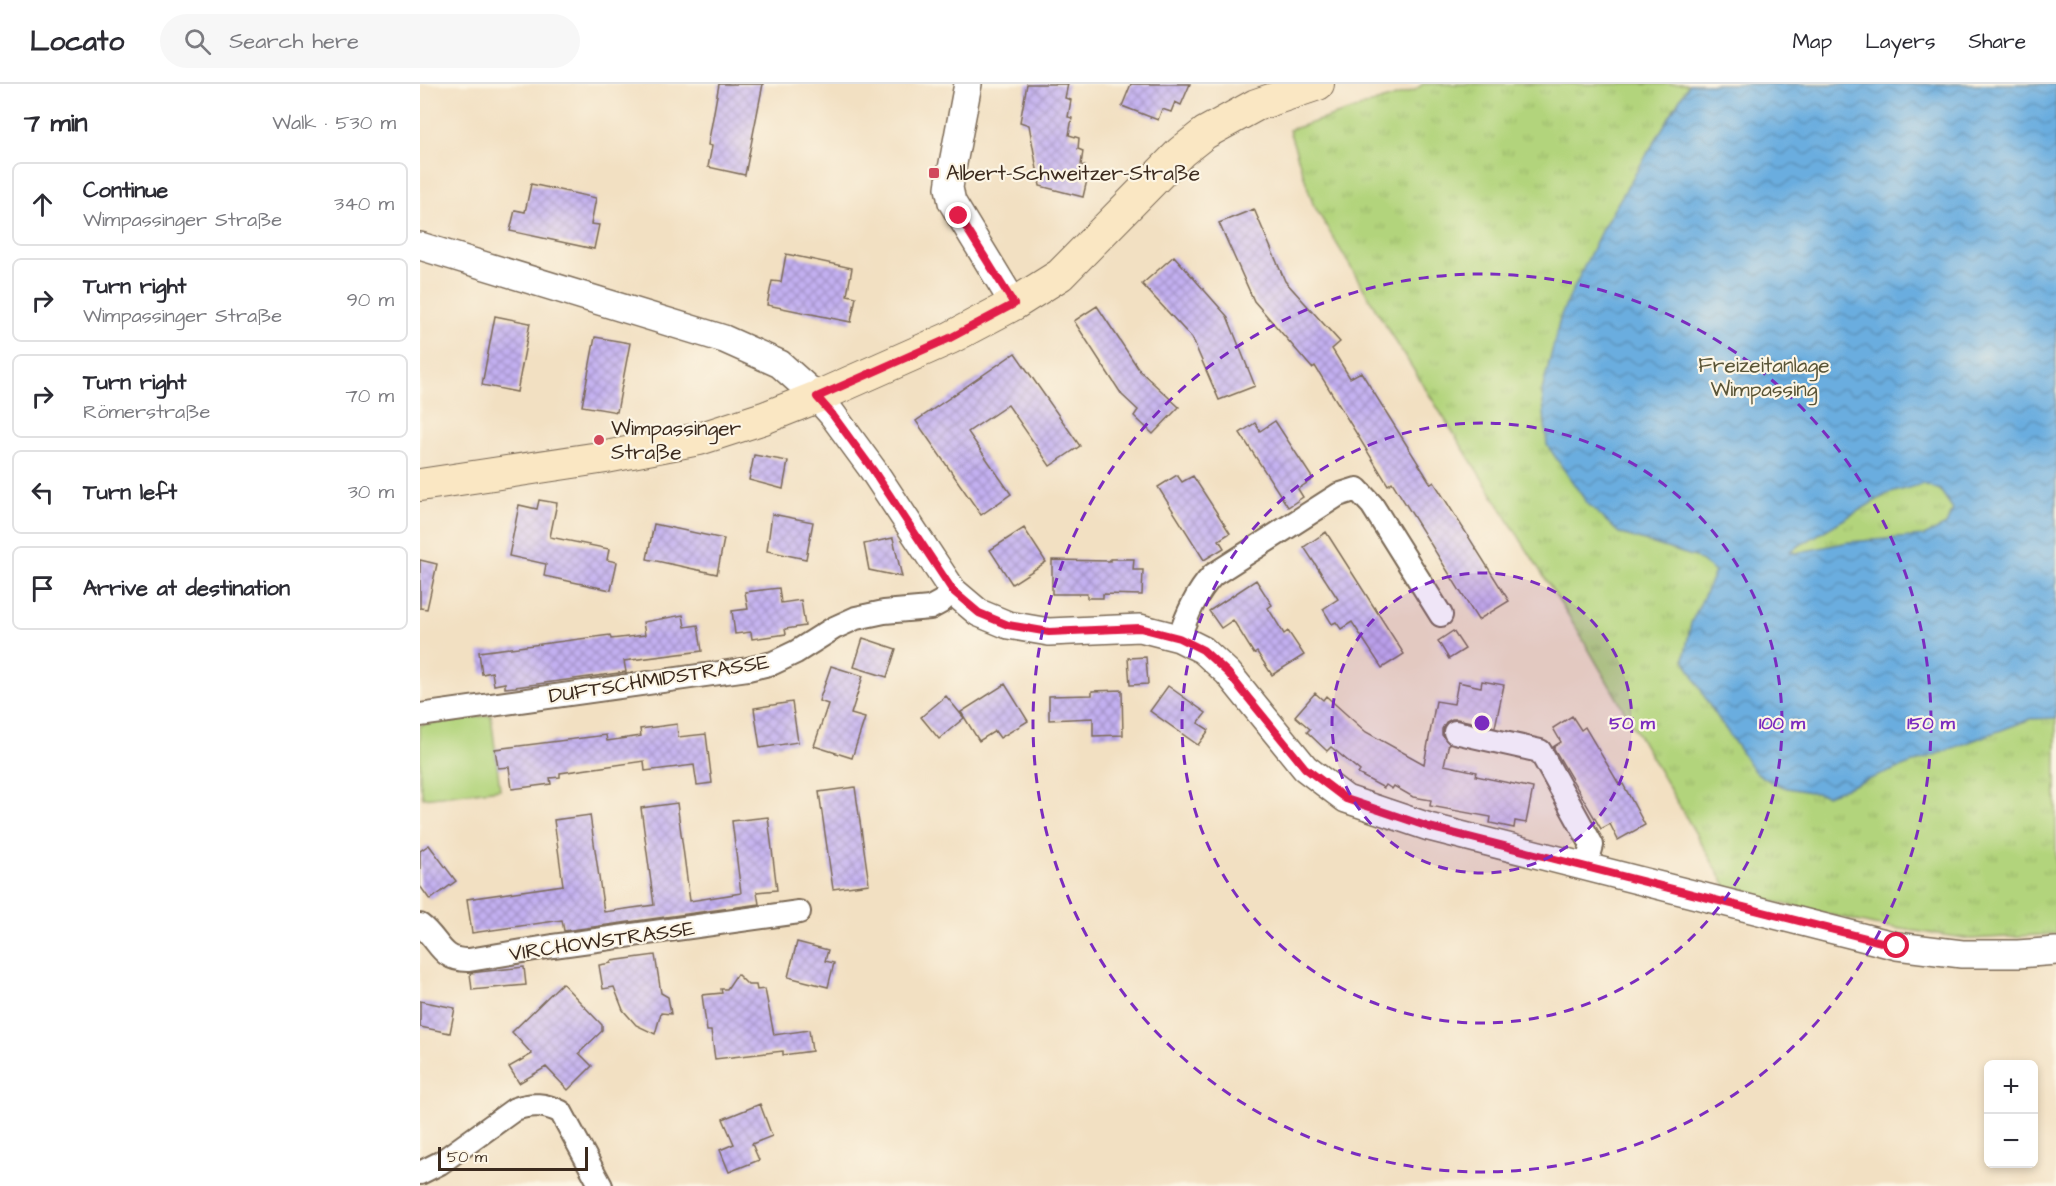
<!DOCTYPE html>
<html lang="en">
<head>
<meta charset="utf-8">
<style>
	body { margin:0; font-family:"Architects Daughter",sans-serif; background:#f7f7f7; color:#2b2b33 }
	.controls { position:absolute; right:18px; bottom:18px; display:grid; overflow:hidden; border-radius:9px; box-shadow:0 3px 9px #0003 }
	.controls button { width:54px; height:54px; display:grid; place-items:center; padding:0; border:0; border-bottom:2px solid #e1e1e2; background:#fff; color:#2b2b33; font:30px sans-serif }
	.scale { position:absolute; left:18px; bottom:15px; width:150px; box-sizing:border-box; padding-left:6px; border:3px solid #3b2a1e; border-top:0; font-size:16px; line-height:21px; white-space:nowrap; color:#3b2a1e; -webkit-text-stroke:4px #fcf5e5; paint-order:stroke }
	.stop { position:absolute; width:18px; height:18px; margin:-14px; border:4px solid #e11d48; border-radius:50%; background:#fff }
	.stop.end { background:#e11d48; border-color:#fff; box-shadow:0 2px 6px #0008 }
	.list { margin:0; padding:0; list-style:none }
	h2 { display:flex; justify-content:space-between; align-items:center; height:78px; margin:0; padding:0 24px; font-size:26px }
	h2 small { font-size:20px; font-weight:400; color:#7c7c81 }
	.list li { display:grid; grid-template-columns:39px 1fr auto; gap:18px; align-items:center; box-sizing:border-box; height:84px; margin:0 12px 12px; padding:0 12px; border:2px solid #e1e1e2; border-radius:9px }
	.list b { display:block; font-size:22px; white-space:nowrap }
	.list p { margin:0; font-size:20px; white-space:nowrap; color:#7c7c81 }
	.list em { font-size:20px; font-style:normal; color:#7c7c81 }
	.icon { flex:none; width:33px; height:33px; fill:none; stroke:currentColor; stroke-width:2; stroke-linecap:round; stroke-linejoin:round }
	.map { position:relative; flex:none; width:1636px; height:1102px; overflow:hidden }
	header { display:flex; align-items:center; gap:36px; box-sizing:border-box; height:84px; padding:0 30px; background:#fff; border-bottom:2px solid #e1e1e2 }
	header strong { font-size:28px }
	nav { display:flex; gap:33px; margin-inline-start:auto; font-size:21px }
	.search { width:420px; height:54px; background:#f7f7f7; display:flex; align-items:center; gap:15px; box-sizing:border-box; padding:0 21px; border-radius:33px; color:#7c7c81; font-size:22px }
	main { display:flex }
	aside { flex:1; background:#fff }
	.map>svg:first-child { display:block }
	.grass { fill:#b2d47c; stroke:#767f4d; stroke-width:1.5 }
	.park { fill:url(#park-tufts); stroke:#767f4d; stroke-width:1.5 }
	.water { fill:url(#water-waves); stroke:#536c7e; stroke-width:1.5; fill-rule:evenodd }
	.building { fill:url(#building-cross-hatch) }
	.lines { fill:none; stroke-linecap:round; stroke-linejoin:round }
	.minor-casing { stroke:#7b6a57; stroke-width:26 }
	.tertiary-casing { stroke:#7b6a57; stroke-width:30 }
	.secondary-casing { stroke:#7b6a57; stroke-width:34 }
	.minor { stroke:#fff; stroke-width:22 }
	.tertiary { stroke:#fff; stroke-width:27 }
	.secondary { stroke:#fae7c3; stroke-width:32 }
	.route { stroke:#e11d48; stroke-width:8 }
	.ring { fill:none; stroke:#7b2cbf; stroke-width:3; stroke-dasharray:10 8 }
	.poi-dot { fill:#d1495b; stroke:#fcf5e5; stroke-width:2 }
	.labels { text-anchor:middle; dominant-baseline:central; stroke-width:4.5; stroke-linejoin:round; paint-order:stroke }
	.poi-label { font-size:21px; fill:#3b2a1e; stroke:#fcf5e5; text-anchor:start }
	.park-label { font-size:21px; fill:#595436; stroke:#fcf5e5 }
	.street-label { font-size:21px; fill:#3b2a1e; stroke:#fcf5e5 }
	.centre { fill:#7b2cbf; stroke:#fcf5e5; stroke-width:3 }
	.ring-label { font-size:18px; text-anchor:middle; font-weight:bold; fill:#7b2cbf; stroke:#fcf5e5; stroke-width:4.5; stroke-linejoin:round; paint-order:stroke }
</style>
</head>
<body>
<header>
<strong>Locato</strong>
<div class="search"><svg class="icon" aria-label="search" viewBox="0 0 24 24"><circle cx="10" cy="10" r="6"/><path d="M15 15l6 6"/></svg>Search here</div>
<nav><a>Map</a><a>Layers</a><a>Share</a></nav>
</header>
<main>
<aside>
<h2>7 min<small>Walk · 530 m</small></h2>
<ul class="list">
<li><svg class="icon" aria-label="ahead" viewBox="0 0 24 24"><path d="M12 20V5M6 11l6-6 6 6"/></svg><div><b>Continue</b><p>Wimpassinger Straße</p></div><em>340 m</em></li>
<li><svg class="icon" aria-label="right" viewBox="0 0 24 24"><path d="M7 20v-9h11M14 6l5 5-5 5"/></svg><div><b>Turn right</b><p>Wimpassinger Straße</p></div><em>90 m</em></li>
<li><svg class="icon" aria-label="right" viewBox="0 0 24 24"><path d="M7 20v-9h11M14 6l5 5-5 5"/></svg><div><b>Turn right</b><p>Römerstraße</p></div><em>70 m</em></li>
<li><svg class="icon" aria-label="left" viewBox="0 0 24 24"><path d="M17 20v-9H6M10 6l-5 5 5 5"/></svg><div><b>Turn left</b></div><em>30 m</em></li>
<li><svg class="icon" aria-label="arrive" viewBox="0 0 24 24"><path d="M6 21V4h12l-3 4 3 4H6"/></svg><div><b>Arrive at destination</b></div></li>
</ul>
</aside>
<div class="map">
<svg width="1636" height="1102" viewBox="0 0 1636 1102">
	<defs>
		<pattern id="park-tufts" width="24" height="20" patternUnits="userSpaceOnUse" patternTransform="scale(1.5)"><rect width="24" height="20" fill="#b2d47c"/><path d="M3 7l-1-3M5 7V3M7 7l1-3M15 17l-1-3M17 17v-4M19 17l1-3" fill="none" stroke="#9ab66b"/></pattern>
		<pattern id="water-waves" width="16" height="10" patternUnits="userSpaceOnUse" patternTransform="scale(1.5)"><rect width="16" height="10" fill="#6baddf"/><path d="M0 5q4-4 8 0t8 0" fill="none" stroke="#598db4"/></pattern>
		<pattern id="building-cross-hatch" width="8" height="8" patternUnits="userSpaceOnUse" patternTransform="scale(1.5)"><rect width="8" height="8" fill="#c3b0f1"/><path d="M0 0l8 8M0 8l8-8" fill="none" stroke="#a08fc3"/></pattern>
	</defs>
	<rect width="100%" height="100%" fill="#fcf5e5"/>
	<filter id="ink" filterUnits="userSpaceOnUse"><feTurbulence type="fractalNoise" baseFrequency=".0167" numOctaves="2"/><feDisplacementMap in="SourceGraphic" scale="12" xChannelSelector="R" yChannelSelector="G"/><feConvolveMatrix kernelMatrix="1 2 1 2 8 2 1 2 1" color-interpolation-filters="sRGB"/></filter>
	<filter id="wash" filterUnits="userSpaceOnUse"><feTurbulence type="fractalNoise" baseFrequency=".008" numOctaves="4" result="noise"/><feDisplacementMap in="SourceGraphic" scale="24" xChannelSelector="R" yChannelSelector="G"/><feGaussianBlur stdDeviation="1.35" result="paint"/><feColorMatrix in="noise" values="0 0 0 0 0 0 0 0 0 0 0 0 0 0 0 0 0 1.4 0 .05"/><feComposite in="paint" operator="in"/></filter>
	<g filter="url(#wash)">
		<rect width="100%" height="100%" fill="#f2e0c2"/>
		<path class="grass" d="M71,631L80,705L3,714L0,697V641Z"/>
		<path class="park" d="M1003,0H1636V850L1551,855L1454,841L1309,807L1155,542L966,242L893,120L869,46L995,6Z"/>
		<path class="water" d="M1269,0H1636V634L1611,635L1407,711L1367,704L1351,698L1334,687L1288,619L1264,575L1271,539L1295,488L1275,473L1199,449L1167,419L1127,361L1122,307L1141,231L1182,145ZM1503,400L1520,406L1533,425L1526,441L1504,452L1429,458L1375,469L1370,467L1467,410Z"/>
		<g id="blocks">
			<path class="building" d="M299,0H343L325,91L288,83L292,62L288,61Z
				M607,0H648L645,14L651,16L648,33L652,34L649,51L659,54L658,65L663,67L661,81L665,82L662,95L667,96L663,113L620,102L609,41L600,38Z
				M711,0H770L761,21L755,18L751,28L742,25L738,36L702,22Z
				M111,100L176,114L171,140L179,141L174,165L90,147L95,126L105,128Z
				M834,125L865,197L920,258L912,265L930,294L941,288L1011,400L1014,398L1089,517L1058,536L972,398L968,401L895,282L892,284L834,217L799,139Z
				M366,170L432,184L427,211L436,213L431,238L347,221L352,197L361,198Z
				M754,172L807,232L835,302L799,316L772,254L722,200Z
				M677,222L720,287L759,323L733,350L714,332L718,326L702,311L654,237Z
				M75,232L110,239L97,308L62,301Z
				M175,253L210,259L197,328L162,322Z
				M595,269L660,362L630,382L588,321L548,348L591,410L561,431L496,337Z
				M855,337L893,395L878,405L883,413L868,423L820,349L835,339L840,347Z
				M334,371L368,377L363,405L329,396Z
				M757,391L762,398L773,392L810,449L799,456L804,464L784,476L738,403Z
				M119,416L137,419L130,453L189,465L187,476L197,478L191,506L124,492L126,480L89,472L99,421L117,425Z
				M352,430L393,438L386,475L347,467Z
				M234,440L304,455L297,490L227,475Z
				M604,444L626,478L592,500L570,466Z
				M906,448L984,570L962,584L932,538L921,545L916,538L912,540L903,525L918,515L884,463Z
				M473,454L482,493L449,486L444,460Z
				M690,475H714L713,486H723L722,511L683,510V514H667V510H632V476L690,477Z
				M0,476L17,480L7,525L0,524Z
				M836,496L852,521L848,524L864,550L868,547L884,571L852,591L837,568L834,570L813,536L801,544L789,527Z
				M359,504L361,519L381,516L385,542L365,545L366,550L332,555L331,548L315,550L312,527L328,525L325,508Z
				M263,531L265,543L278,541L282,567L204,577L206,588L95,603L85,604V599L74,601L72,588L62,590L59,568L190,551L191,555L225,551L223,538Z
				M1033,547L1045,565L1029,575L1018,557Z
				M443,554L476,565L467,593L434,583Z
				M726,573L728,600L710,601L708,574Z
				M411,582L443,592L431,630L445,634L432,674L394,662L408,620L399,617Z
				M1062,597L1084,601L1075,643L1037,635H1032L1026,638L1022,645V651L1029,659L1024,681L1057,688L1056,692L1113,704L1106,739L1095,737L1094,744L1070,739L1071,733L1010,722L1011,716L993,713L974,702L972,705L966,701L964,704L938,690L940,687L911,663L907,667L887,648L890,645L875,632L895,609L903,616L906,612L946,648L1004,680L1016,617L1034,620L1038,598L1061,603Z
				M585,600L608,637L580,654L575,647L559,657L541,628Z
				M748,602L786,629L778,639L789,646L778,661L730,627Z
				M702,606L703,651L673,652V634L629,636V612L672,611V607Z
				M526,612L544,634L519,655L501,633Z
				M372,618L378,658L340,664L334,624Z
				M1152,632L1161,646L1165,643L1200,702L1203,700L1225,741L1198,756L1190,740L1181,745L1133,663L1141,658L1133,644Z
				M257,640L258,653L286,650L292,699L277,701L274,681L225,687L224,677L140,689V693L130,694L131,700L92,705L89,683L78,684L75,665L186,651L187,657L221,652L220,645Z
				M435,703L449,800L413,805L399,708Z
				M257,719L270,817L321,809L312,737L348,733L357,806L337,808L339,820L144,847L142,836L52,849L47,815L143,801L134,736L170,731L184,828L234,821L221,724Z
				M9,761L36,797L10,816L0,802V767Z
				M377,858L408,866L405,877L414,879L408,903L368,893Z
				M235,871L241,909L248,913L251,930L241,929L235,950L216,941L203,926L194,903L183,905L179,881L191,879V877Z
				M104,883L106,901L52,906L50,889Z
				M317,890L328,901H336L337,906L345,905L354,951L389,946L392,967L363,971V967L295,975L291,947H287L282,911L302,909L301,905H307Z
				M142,899L182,941V947L159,969L172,982L148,1006L126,983L99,999L89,983L112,970L92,948Z
				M0,917L35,924L30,949L0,943Z
				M340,1020L352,1052L332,1060L339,1076L309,1088L300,1066L314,1060L303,1035Z"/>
		</g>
	</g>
	<g filter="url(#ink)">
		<use href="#blocks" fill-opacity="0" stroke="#7b6a57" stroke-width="1.5"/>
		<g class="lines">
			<g class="minor-casing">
				<path id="minor" d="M759,554C767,531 776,509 793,491L918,411L937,405L952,421L1021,531
					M0,631L328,585L353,579L376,568L414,544L436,534L464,528L510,524L521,518L533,507
					M1035,648L1120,667L1172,761L1166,783
					M0,841C20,856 20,877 49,876L133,862L379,828
					M0,1089L20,1079L95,1025C112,1019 125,1020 141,1028L181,1102"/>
			</g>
			<g class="tertiary-casing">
				<path id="tertiary" d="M548,0L531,90L529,104L532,118L594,220
					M0,162L304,255L360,280L397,313L412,330L453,386L533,507L559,529L588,541L629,548L720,544L759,554L783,566L808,589L885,684L926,715L1009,743L1477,862L1542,870H1598L1636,867"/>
			</g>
			<g class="secondary-casing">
				<path id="secondary" d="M0,401L186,373L279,355L344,334L397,313L530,254L594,220L640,191L761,68L785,49L836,21L898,0"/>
			</g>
			<use href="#minor" class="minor"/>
			<use href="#tertiary" class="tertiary"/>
			<use href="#secondary" class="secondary"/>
		</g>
	</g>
	<g class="lines" filter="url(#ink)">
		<path class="route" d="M539,132L594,220L530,254L397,313L412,330L453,386L533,507L559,529L588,541L629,548L720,544L759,554L783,566L808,589L885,684L926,715L1009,743L1477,862"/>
	</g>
	<circle cx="1062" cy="639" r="150" fill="#7b2cbf" fill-opacity=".12"/>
	<g class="ring">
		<circle cx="1062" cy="639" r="150"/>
		<circle cx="1062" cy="639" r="300"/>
		<circle cx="1062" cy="639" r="449"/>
	</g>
	<g class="poi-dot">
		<rect x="508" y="83" width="12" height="12" rx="3"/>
		<circle cx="179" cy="356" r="6"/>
	</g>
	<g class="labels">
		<g class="poi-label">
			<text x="526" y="89">Albert-Schweitzer-Straße</text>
			<text x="191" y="344">Wimpassinger<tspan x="191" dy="24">Straße</tspan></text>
		</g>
		<g class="park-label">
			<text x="1344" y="281">Freizeitanlage<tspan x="1344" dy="24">Wimpassing</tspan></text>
		</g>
		<g class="street-label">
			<text transform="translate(239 595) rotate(-9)">DUFTSCHMIDSTRASSE</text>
			<text transform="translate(182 857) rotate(-8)">VIRCHOWSTRASSE</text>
		</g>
	</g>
	<circle cx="1062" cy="639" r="9" class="centre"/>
	<g class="ring-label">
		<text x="1212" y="645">50 m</text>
		<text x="1362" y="645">100 m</text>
		<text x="1511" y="645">150 m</text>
	</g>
</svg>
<div class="controls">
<button>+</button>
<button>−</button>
</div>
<div class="scale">50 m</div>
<div class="stop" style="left:1477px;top:862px"></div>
<div class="stop end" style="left:539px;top:132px"></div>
</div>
</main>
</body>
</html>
